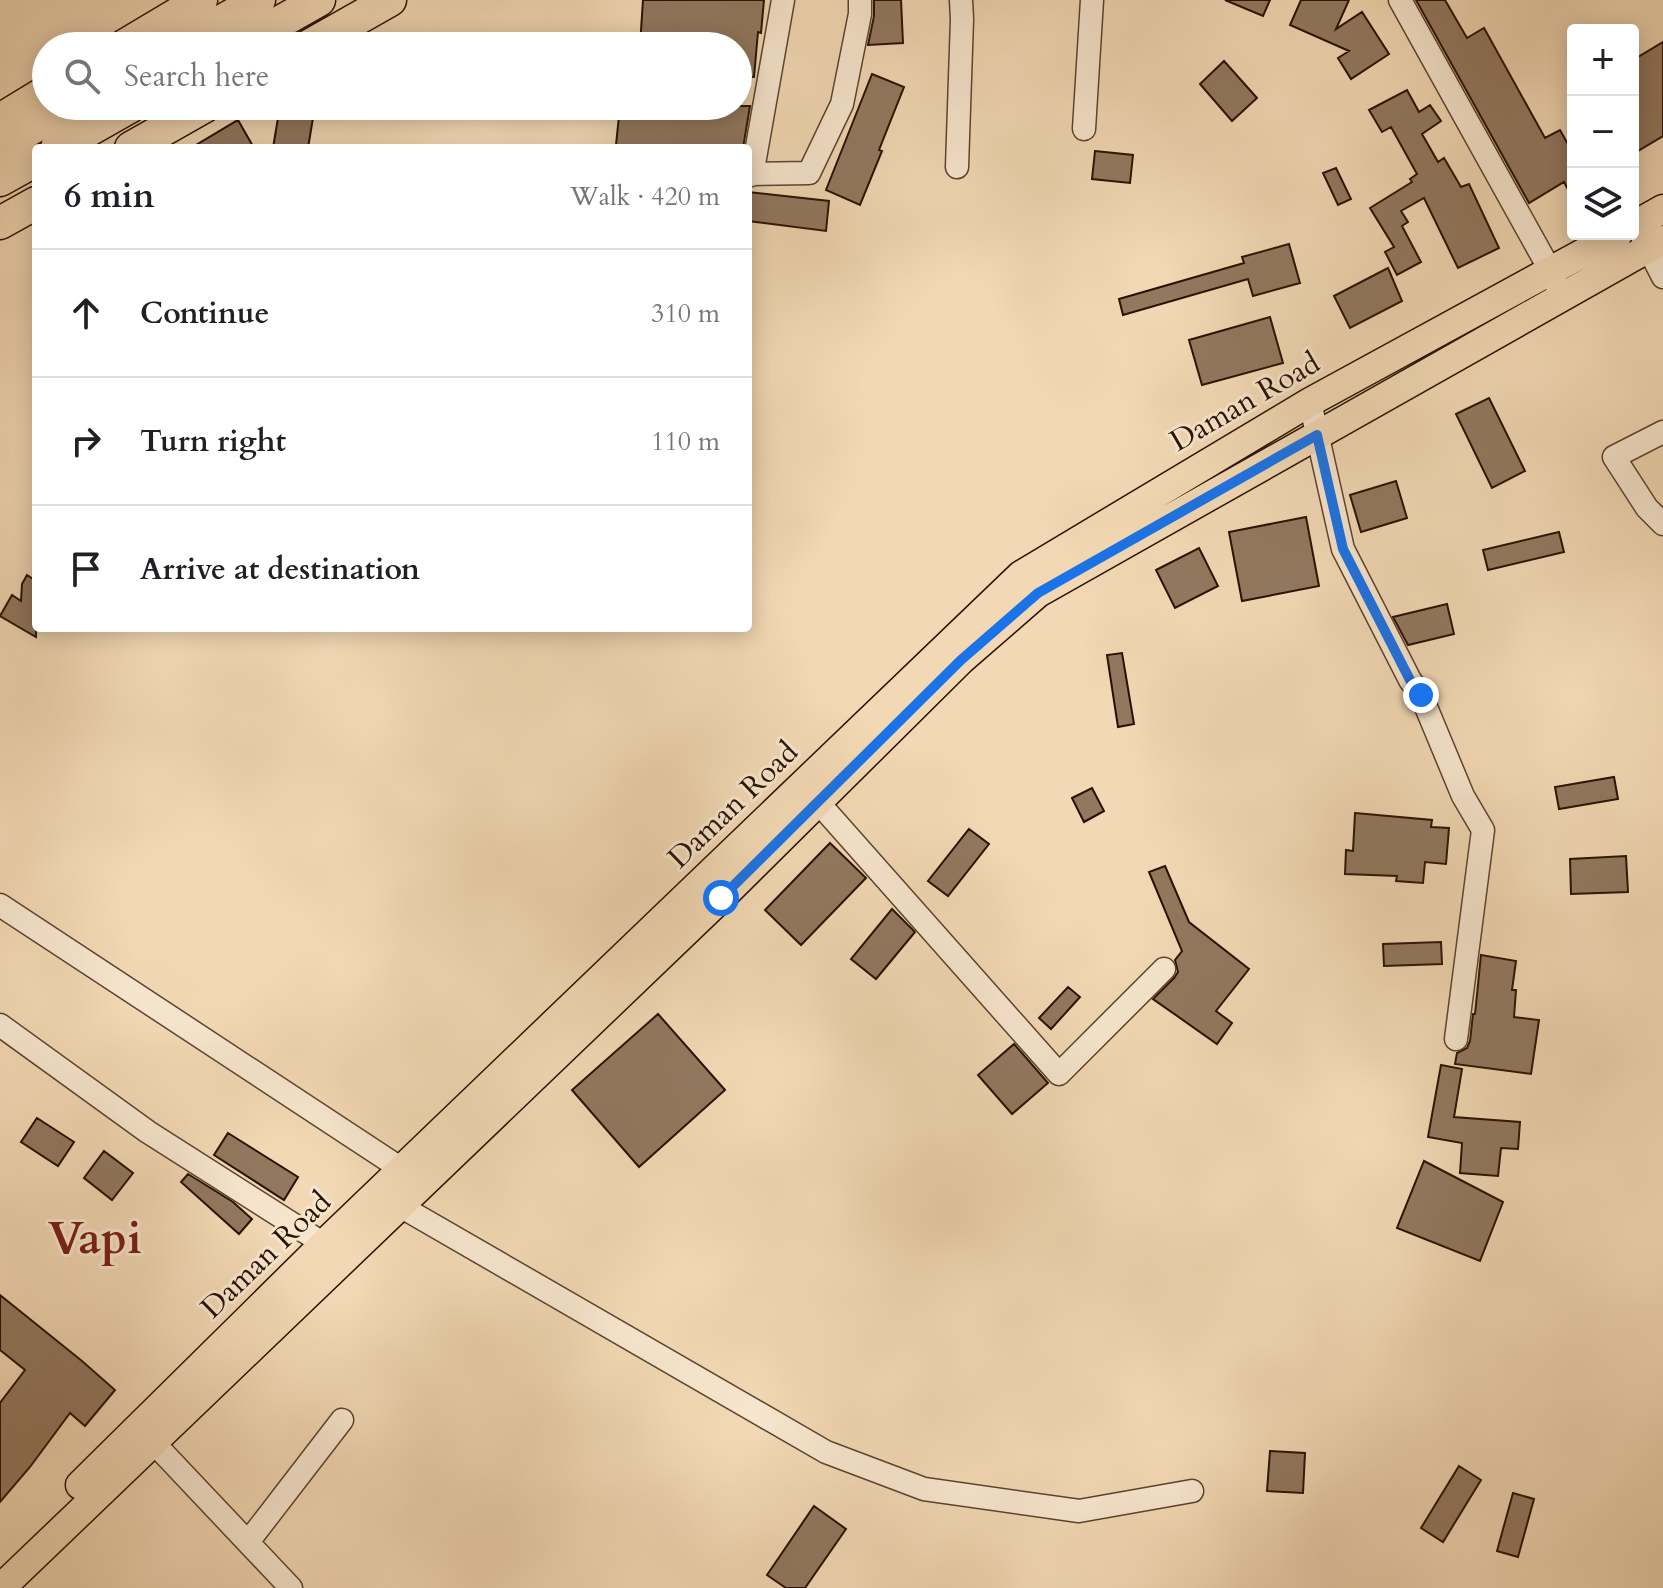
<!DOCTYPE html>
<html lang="en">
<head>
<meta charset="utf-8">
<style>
	body { margin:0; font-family:Cardo,serif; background:#f2f2f2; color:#202124 }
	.controls { position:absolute; right:24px; top:24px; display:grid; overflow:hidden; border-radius:8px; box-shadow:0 4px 20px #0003 }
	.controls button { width:72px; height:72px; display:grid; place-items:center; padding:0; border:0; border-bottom:2px solid #e0e0e0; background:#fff; color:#202124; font:40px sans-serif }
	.stop { position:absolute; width:24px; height:24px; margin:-18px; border:6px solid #1a73e8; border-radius:50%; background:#fff }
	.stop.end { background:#1a73e8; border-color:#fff; box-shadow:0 2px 8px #0008 }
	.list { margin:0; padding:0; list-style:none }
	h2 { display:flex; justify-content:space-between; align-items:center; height:104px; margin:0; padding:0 32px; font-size:34px }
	h2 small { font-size:26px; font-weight:400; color:#757577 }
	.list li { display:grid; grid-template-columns:52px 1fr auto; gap:24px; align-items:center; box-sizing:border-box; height:128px; padding:0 32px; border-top:2px solid #e0e0e0 }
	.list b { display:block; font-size:30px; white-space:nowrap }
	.list em { font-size:26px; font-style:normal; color:#757577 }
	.icon { flex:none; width:44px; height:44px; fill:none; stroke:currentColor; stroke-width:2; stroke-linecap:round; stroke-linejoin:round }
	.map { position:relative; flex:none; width:1663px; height:1588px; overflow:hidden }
	.search { position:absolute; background:#fff; box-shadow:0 4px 20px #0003; left:32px; top:32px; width:720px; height:88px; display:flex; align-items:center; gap:20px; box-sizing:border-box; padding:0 28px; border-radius:44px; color:#757577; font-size:30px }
	.panel { position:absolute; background:#fff; box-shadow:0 4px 20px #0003; left:32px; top:144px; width:720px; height:488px; border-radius:8px }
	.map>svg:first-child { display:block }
	.building { fill:#92785f; stroke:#291102; stroke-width:2 }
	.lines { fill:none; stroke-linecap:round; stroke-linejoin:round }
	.minor-casing { stroke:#5b432e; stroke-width:25 }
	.major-casing { stroke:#291102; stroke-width:31 }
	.highway-casing { stroke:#291102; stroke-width:35 }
	.minor { stroke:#f7e6ce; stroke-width:22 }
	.major { stroke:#f2d8b4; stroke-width:28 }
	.highway { stroke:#f2d8b4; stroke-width:32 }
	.route { stroke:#1a73e8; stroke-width:10 }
	.labels { text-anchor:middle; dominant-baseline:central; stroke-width:6; stroke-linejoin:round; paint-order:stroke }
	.street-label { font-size:30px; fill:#291102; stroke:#f7e6ce }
	.town-label { font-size:46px; font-weight:bold; fill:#7a1f14; stroke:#f7e6ce }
</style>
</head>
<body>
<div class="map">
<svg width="1663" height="1588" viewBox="0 0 1663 1588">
	<rect width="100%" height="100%" fill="#f2d8b4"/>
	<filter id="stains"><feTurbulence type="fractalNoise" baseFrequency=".0025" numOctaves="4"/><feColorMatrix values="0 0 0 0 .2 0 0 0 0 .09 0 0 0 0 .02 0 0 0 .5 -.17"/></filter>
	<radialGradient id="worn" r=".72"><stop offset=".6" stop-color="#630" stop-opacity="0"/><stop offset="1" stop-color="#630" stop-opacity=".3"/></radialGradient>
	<path class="building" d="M643,0H764L761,33L758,32L754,77L738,76V46H640Z
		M874,0H901L903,43L868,45L874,16Z
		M1225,0H1270L1263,16Z
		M1301,0H1349L1336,29L1362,12L1389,54L1351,79L1338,58L1349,51L1290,25Z
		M1416,0H1445L1467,38L1484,28L1545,138L1560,130L1573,153V199L1564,182L1529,203Z
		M1663,42V136L1633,154V60Z
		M1224,61L1257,98L1232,121L1200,84Z
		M872,74L904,87L879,150L882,151L860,205L826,190Z
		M1407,90L1419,112L1430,105L1441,121L1422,134L1438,162L1444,158L1461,187L1469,184L1499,248L1458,268L1424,198L1401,211L1408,222L1402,226L1421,262L1397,275L1385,252L1394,247L1370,208L1412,182L1410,179L1417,174L1391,127L1382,132L1369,110Z
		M280,106H315L308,148H273Z
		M653,106H750L743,148H649L616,145L619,116L653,119Z
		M238,120L254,148H191Z
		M1095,151L1133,155L1130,183L1092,179Z
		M1336,168L1351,199L1338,205L1323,173Z
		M748,192L829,201L826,231L748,221Z
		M1289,244L1300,283L1253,296L1248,279L1123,315L1119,299L1244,263L1242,257Z
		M1388,268L1402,301L1350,328L1334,296Z
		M1270,317L1283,363L1202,385L1189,340Z
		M1489,398L1525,471L1492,488L1456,414Z
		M1396,481L1407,518L1361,532L1350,495Z
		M1306,517L1319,586L1242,601L1229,532Z
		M1559,532L1564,552L1488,570L1483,550Z
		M1199,548L1218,586L1175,608L1156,570Z
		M27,575L36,581V637L0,616L12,595L21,601L22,584Z
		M1447,604L1454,634L1408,645L1393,617Z
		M1122,653L1134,724L1118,727L1107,655Z
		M1614,777L1618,799L1559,809L1555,787Z
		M1092,788L1104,811L1084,822L1072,798Z
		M1355,813L1432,820L1431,827L1449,828L1446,864L1425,862L1423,883L1396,881L1397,876L1345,874L1346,850L1353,851Z
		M969,829L989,844L948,896L928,881Z
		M830,843L866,878L801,945L765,910Z
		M1626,856L1628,892L1571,894L1570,859Z
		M1165,866L1189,922L1249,969L1216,1011L1232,1023L1217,1044L1153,999L1174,978L1178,972L1175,960L1182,951L1149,872Z
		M892,909L915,932L876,979L851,959Z
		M1441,942L1442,964L1384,966L1383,944Z
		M1481,955L1516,961L1512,990H1516L1514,1017L1539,1020L1531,1074L1455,1064L1457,1053L1467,1048L1470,1041L1473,1014H1475Z
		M1068,987L1080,997L1051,1029L1039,1018Z
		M658,1014L725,1090L639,1167L572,1090Z
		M1014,1044L1048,1083L1012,1114L978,1075Z
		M1441,1065L1462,1069L1454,1117L1520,1122L1518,1149L1501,1148L1498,1176L1460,1173L1462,1143L1428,1137Z
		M37,1118L74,1142L58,1166L21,1142Z
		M228,1133L298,1177L284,1200L214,1155Z
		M104,1151L133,1173L112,1200L84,1178Z
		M1424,1161L1503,1202L1480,1261L1397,1228Z
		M188,1174L233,1202L252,1219L239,1234L181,1182Z
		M0,1295L82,1361L115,1390L85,1426L70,1413L30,1467L0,1502V1403L25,1370L0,1350Z
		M1270,1451L1305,1453L1303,1493L1267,1491Z
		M1459,1466L1481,1480L1443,1542L1421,1528Z
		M1513,1493L1534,1499L1518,1557L1497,1551Z
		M814,1506L846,1529L805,1588H786L767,1575Z"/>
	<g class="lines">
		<g class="minor-casing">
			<path id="minor" d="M1400,0L1550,270L1562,297
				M1084,129L1092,0
				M957,167L962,19L961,0
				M748,174L809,173L842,104L860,14V0
				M752,175L783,0
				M1642,236L1663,277
				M1310,402L1343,549L1410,680L1421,695L1463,796L1483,830L1456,1039
				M1663,432L1614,457L1647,508L1663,524
				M809,792L1059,1074L1164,969
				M0,905L403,1170
				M0,1025L148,1132L324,1244L334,1255
				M392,1194L400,1206L826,1452L924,1489L1079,1511L1192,1491
				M153,1442L291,1588
				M248,1542L342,1420"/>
		</g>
		<g class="major-casing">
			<path id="major" d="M1633,226L1663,209
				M80,1485L324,1244L1021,575L1310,402L1618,234
				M1,1588L721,898L961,660L1038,593L1663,240"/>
		</g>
		<g class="highway-casing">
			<path id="highway" d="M124,46L201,0
				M178,46L259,0
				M238,46L319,0
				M309,46L390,0
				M0,120L46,92
				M0,146L71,106
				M57,148L131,106
				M131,148L205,106
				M0,180L36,160
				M0,223L36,203"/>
		</g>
		<use href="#minor" class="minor"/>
		<use href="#major" class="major"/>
		<use href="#highway" class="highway"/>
	</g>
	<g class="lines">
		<path class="route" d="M721,898L961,660L1038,593L1317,435L1343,549L1410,680L1421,695"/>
	</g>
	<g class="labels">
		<g class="street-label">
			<text transform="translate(1245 402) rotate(-30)">Daman Road</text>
			<text transform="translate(733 805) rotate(-44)">Daman Road</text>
			<text transform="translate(266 1255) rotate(-44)">Daman Road</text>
		</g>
		<g class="town-label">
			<text x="95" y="1238">Vapi</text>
		</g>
	</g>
	<rect width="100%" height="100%" filter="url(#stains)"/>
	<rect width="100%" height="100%" fill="url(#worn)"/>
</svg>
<div class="controls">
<button>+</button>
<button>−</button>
<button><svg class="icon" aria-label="layers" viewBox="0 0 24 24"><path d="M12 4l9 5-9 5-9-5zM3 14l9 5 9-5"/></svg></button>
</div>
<div class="stop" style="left:721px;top:898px"></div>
<div class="stop end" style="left:1421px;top:695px"></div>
<div class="search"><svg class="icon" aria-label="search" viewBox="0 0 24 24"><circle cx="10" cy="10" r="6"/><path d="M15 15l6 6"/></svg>Search here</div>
<section class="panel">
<h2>6 min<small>Walk · 420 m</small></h2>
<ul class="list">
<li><svg class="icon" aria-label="ahead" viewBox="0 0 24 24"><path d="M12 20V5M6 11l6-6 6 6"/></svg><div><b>Continue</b></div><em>310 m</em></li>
<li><svg class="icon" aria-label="right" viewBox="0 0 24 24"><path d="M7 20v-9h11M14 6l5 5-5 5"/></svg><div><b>Turn right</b></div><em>110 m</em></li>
<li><svg class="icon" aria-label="arrive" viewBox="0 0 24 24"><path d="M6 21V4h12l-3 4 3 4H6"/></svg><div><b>Arrive at destination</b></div></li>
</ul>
</section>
</div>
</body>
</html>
